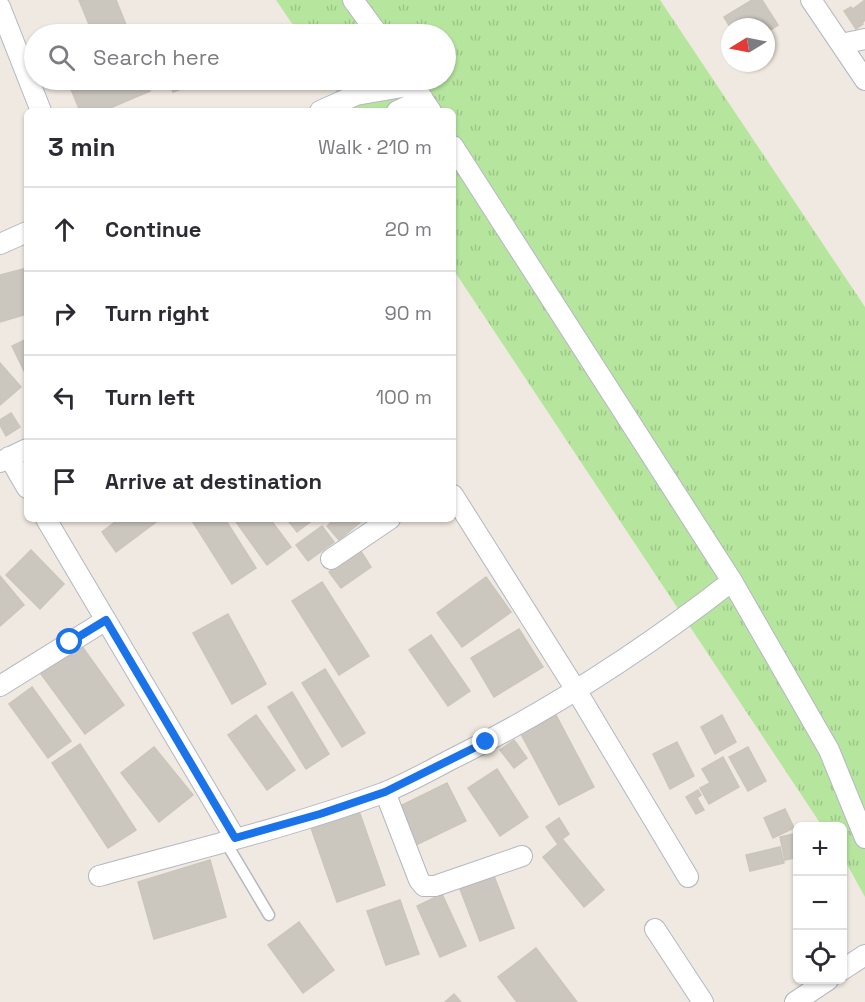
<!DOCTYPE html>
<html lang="en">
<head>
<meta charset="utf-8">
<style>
	body { margin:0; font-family:"Space Grotesk",sans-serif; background:#f2f2f3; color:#2b2b33 }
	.controls { position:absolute; right:18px; bottom:18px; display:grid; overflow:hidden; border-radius:9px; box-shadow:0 2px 4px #0004 }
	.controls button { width:54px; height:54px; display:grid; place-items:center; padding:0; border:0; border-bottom:2px solid #e1e1e2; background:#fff; color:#2b2b33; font:30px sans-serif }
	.compass { position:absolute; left:721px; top:18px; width:54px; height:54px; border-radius:50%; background:#fff; box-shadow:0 2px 4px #0004; rotate:260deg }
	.stop { position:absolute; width:18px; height:18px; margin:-14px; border:4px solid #1a73e8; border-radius:50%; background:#fff }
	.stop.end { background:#1a73e8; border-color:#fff; box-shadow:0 2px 6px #0008 }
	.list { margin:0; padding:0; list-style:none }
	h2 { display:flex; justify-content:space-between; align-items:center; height:78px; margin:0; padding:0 24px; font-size:26px }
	h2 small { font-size:20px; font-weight:400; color:#7c7c81 }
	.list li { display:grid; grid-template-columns:39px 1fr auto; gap:18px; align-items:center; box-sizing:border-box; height:84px; padding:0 24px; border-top:2px solid #e1e1e2 }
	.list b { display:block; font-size:22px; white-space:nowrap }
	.list em { font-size:20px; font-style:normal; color:#7c7c81 }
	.icon { flex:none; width:33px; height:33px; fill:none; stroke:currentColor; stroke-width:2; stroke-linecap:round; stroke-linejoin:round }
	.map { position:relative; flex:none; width:865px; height:1002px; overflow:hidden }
	.search { position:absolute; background:#fff; box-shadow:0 2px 4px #0004; left:24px; top:24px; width:432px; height:66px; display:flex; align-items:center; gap:15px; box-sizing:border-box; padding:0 21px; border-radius:33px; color:#7c7c81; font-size:22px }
	.panel { position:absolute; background:#fff; box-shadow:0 2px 4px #0004; left:24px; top:108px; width:432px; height:414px; border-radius:9px }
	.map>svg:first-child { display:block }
	.grass { fill:url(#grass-tufts) }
	.building { fill:#cbc7bf; stroke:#cbc5ba; stroke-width:1.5 }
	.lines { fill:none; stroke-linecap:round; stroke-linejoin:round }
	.lane-casing { stroke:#b4b7c1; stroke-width:13 }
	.street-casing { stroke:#b4b7c1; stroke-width:22 }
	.lane { stroke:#fff; stroke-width:10 }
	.street { stroke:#fff; stroke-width:20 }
	.route { stroke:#1a73e8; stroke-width:8 }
</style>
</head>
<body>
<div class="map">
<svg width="865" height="1002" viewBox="0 0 865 1002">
	<defs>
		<pattern id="grass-tufts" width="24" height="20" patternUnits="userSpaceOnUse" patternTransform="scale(1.5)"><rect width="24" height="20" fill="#b6e59e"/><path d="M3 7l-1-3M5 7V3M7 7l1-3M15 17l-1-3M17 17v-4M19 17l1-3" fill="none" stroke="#9dc588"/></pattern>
	</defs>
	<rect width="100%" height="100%" fill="#efe9e1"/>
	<path class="grass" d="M276,0H660L865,307V897L843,857L842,826H822L453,269V111H347L330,80H446V34H299Z"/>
	<path class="building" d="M79,0H116L127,27L109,34H93Z
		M752,0H762L778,25L766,33V27H730L724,17Z
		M865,0V20L863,22L853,9Z
		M851,7L863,24L856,29L844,11Z
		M88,80H145L150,91L103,111H80L70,87Z
		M169,80H206L173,92Z
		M27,268V314L0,322V275Z
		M27,339V377L12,346Z
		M0,363L21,387L0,405Z
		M11,413L20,427L6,436L0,425V420Z
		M119,519H160L116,552L102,532Z
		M191,519H225L256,568L232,584Z
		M234,519H270L291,547L267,565Z
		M287,519H314L297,532Z
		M335,519H362L363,520L339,540L327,526Z
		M322,526L334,542L308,561L296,545Z
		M31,550L64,584L40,609L6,575Z
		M360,550L371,567L341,588L329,572Z
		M0,576L24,605L0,626Z
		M486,577L511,612L462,647L437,613Z
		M322,582L369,656L339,675L292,601Z
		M228,614L266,684L232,704L193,633Z
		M519,629L543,667L494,697L471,658Z
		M431,635L470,691L448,706L409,650Z
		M81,645L124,705L85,734L41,674Z
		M325,669L365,733L342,747L302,683Z
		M32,687L71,741L48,758L9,704Z
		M292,692L329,754L306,769L268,707Z
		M256,715L295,770L267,790L228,735Z
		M556,715L594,787L559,805L521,734Z
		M722,715L736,742L715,754L701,727Z
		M514,740L527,758L514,768L500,750Z
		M677,742L694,776L670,789L653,754Z
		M80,744L136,830L108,848L52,763Z
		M154,747L193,795L159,822L121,773Z
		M748,747L766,781L748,791L729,757Z
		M723,757L739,787L709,804L700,788L710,783L702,769Z
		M497,769L528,817L500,836L468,788Z
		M447,783L466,821L416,845L398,807Z
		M698,790L701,795L697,798L704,810L696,814L686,797Z
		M785,809L794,828L773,838L764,818Z
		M359,811L385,885L337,902L311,828Z
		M559,818L569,834L557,843L546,827Z
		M798,833V857L785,860L780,837Z
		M563,840L604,890L584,907L543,857Z
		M780,847L784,863L750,871L746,855Z
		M210,860L226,917L154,939L138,882Z
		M494,876L514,928L480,941L460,889Z
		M442,894L466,946L440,957L417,906Z
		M400,900L419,954L386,965L367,911Z
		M299,922L334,970L303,993L268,945Z
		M536,948L577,1002H517L498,977Z
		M454,994L461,1002H445Z"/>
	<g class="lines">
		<g class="lane-casing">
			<path id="lane" d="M225,841L269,915"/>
		</g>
		<g class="street-casing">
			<path id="street" d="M353,0L378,34
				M811,0L865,80
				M0,7L41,111
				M841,44L865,39
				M410,80L431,111
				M320,111L356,95L414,85
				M397,111L423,99
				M453,146L732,581L829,750L865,838
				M0,244L27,232
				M9,457L27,488
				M0,462L27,449
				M453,495L576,690L688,877
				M46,519L235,838
				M331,559L390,519
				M0,686L106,620
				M385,792L419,880L424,886H435L522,856
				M99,876C193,850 290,827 383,793C406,784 429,771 452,759C551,710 645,649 732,581
				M655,929L703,1002
				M842,970L865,955
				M795,1002L828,980"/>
		</g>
		<use href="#lane" class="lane"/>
		<use href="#street" class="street"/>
	</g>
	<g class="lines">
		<path class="route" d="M70,642L106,620L235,838L320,814L385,792L486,742"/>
	</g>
</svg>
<div class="controls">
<button>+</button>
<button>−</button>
<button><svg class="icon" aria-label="locate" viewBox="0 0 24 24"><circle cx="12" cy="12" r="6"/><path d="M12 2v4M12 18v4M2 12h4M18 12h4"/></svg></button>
</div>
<svg class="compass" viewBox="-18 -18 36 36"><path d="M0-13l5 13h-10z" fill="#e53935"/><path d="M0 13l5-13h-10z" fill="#7c7c81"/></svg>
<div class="stop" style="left:70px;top:642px"></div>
<div class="stop end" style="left:486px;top:742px"></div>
<div class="search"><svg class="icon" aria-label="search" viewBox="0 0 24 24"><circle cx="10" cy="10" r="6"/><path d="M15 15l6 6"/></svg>Search here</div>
<section class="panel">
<h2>3 min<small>Walk · 210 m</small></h2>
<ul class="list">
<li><svg class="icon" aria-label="ahead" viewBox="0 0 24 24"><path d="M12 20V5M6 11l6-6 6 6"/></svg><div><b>Continue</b></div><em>20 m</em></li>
<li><svg class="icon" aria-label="right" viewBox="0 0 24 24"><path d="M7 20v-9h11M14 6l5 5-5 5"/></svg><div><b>Turn right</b></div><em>90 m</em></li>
<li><svg class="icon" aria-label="left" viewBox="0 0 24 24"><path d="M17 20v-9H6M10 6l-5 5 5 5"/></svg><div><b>Turn left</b></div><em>100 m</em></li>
<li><svg class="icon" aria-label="arrive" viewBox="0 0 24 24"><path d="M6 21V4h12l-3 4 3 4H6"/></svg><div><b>Arrive at destination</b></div></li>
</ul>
</section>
</div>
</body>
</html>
